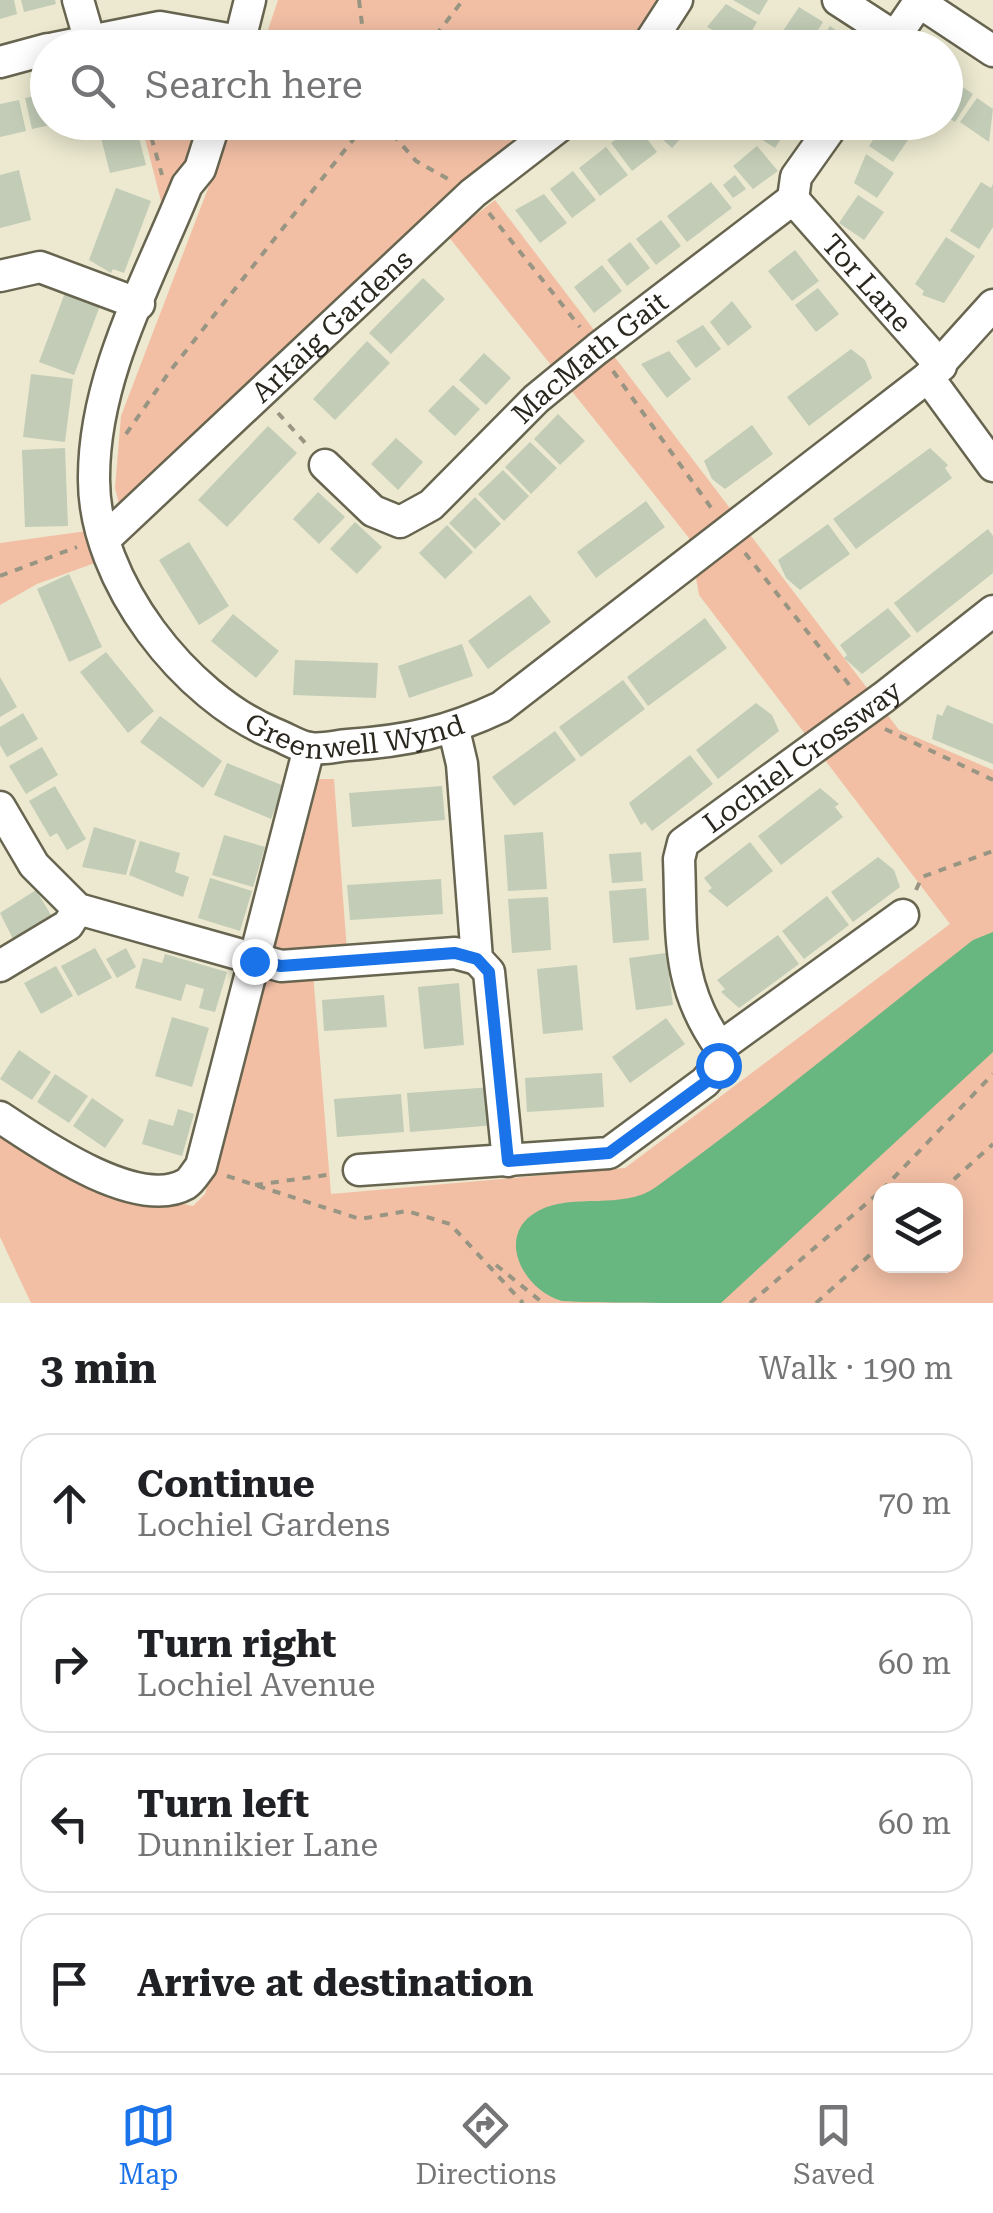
<!DOCTYPE html>
<html lang="en">
<head>
<meta charset="utf-8">
<style>
	body { margin:0; font-family:"Roboto Serif",serif; background:#f6f6f6; color:#202124 }
	.controls { position:absolute; right:30px; bottom:30px; display:grid; overflow:hidden; border-radius:20px; box-shadow:0 5px 25px #0003 }
	.controls button { width:90px; height:90px; display:grid; place-items:center; padding:0; border:0; border-bottom:2px solid #e0e0e0; background:#fff; color:#202124; font:50px sans-serif }
	.stop { position:absolute; width:30px; height:30px; margin:-22px; border:8px solid #1a73e8; border-radius:50%; background:#fff }
	.stop.end { background:#1a73e8; border-color:#fff; box-shadow:0 2px 10px #0008 }
	.list { margin:0; padding:0; list-style:none }
	h2 { display:flex; justify-content:space-between; align-items:center; height:130px; margin:0; padding:0 40px; font-size:42px }
	h2 small { font-size:32px; font-weight:400; color:#757577 }
	.list li { display:grid; grid-template-columns:65px 1fr auto; gap:30px; align-items:center; box-sizing:border-box; height:140px; margin:0 20px 20px; padding:0 20px; border:2px solid #e0e0e0; border-radius:30px }
	.list b { display:block; font-size:38px; white-space:nowrap }
	.list p { margin:0; font-size:32px; white-space:nowrap; color:#757577 }
	.list em { font-size:32px; font-style:normal; color:#757577 }
	.icon { flex:none; width:55px; height:55px; fill:none; stroke:currentColor; stroke-width:2; stroke-linecap:round; stroke-linejoin:round }
	.map { position:relative; flex:none; width:993px; height:1303px; overflow:hidden }
	.search { position:absolute; background:#fff; box-shadow:0 5px 25px #0003; left:30px; right:30px; top:30px; height:110px; display:flex; align-items:center; gap:25px; box-sizing:border-box; padding:0 35px; border-radius:55px; color:#757577; font-size:38px }
	.sheet { height:770px; background:#fff }
	nav { display:flex; justify-content:space-around; align-items:center; box-sizing:border-box; height:140px; border-top:2px solid #e0e0e0; background:#fff; font-size:28px; color:#757577 }
	nav a { display:grid; justify-items:center; gap:5px }
	nav .on { color:#1a73e8 }
	.map>svg:first-child { display:block }
	.green { fill:#f2bfa5; fill-rule:evenodd }
	.water { fill:#68b781 }
	.building { fill:#c2ccb6 }
	.lines { fill:none; stroke-linecap:round; stroke-linejoin:round }
	.minor-casing { stroke:#67644f; stroke-width:35 }
	.path { stroke:#989583; stroke-width:4; stroke-dasharray:8 8; stroke-linecap:butt }
	.minor { stroke:#fff; stroke-width:30 }
	.route { stroke:#1a73e8; stroke-width:12 }
	.labels { text-anchor:middle; dominant-baseline:central; stroke-width:9; stroke-linejoin:round; paint-order:stroke }
	.street-label { font-size:28px; fill:#29271e; stroke:#fff }
</style>
</head>
<body>
<div class="map">
<svg width="993" height="1303" viewBox="0 0 993 1303">
	<rect width="100%" height="100%" fill="#ece9d0"/>
	<path class="green" d="M278,0H661L632,47L262,48Z
		M141,123H207L172,204L161,201Z
		M233,123H545L462,187L119,504L115,488L121,416Z
		M495,200L899,730L993,770V1303H31L0,1237V1132L118,1190L193,1206L205,1194L264,972L313,973L331,1194L625,1168L950,924L699,595L689,538L448,236ZM880,1190H956V1266H880Z
		M94,530L103,560L37,584L0,605V543Z
		M313,779H334L347,951L268,953Z"/>
	<path class="water" d="M993,932V1052L721,1303C683,1303 594,1303 562,1301C523,1290 494,1235 538,1211C573,1192 623,1211 656,1187C764,1109 868,1022 973,940Z"/>
	<path class="building" d="M0,0H14L17,14L0,19Z
		M21,0H55L56,4L24,12Z
		M733,0H768L759,15Z
		M726,4L757,22L743,46L707,27Z
		M799,7L823,22L807,48L781,34Z
		M830,26L853,42L850,48H816Z
		M946,76L973,94L955,122L946,116Z
		M48,93V122L55,124L32,129L25,98Z
		M977,98L993,109L989,142L960,122Z
		M19,100L26,131L0,137V104Z
		M97,122H135L146,165L110,173Z
		M644,122H695L672,148Z
		M752,122H792L775,148L747,130Z
		M885,122L910,137L893,162L869,146Z
		M636,124L657,152L632,171L611,143Z
		M757,146L778,171L753,189L733,166Z
		M606,147L628,175L600,196L579,168Z
		M866,154L894,173L877,198L854,183Z
		M19,170L31,220L0,228V175Z
		M573,171L596,200L572,218L550,189Z
		M735,175L746,189L733,198L723,185Z
		M711,182L732,208L687,242L667,216Z
		M981,182L991,188L993,184V227L979,249L950,231Z
		M116,188L151,201L124,273L113,269L111,273L89,260Z
		M544,194L567,223L540,243L515,210Z
		M858,195L884,212L864,240L839,223Z
		M661,220L681,246L656,265L636,239Z
		M946,237L975,256L944,303L922,295L924,291L915,284Z
		M630,242L650,268L627,286L607,260Z
		M795,250L819,281L792,301L768,271Z
		M602,265L622,291L594,313L574,287Z
		M423,278L445,299L391,354L369,333Z
		M818,288L839,314L816,332L795,305Z
		M66,290L101,303L74,375L39,362Z
		M732,301L752,327L728,346L710,322Z
		M703,325L721,349L696,368L676,341Z
		M367,341L390,363L335,420L313,399Z
		M851,349L865,360L872,378L809,426L787,397Z
		M669,351L691,379L667,398L641,364Z
		M484,353L511,378L486,405L459,380Z
		M31,374L73,379L65,442L23,437Z
		M453,385L480,409L455,436L428,411Z
		M558,414L585,441L560,465L534,439Z
		M752,425L773,454L725,489L712,479L704,461Z
		M268,426L297,453L227,527L198,500Z
		M396,438L423,462L398,490L371,464Z
		M530,442L557,468L531,494L505,467Z
		M65,448L68,526L25,527L22,450Z
		M930,448L948,465L945,468L952,478L856,549L833,519Z
		M503,470L529,496L504,521L478,494Z
		M318,492L345,517L319,544L293,519Z
		M475,497L501,524L475,549L449,523Z
		M646,501L665,527L596,578L577,552Z
		M355,522L382,547L357,574L330,549Z
		M828,524L850,554L800,590L786,578L778,560Z
		M447,525L473,552L445,579L419,553Z
		M988,529L993,536V573L917,633L894,603Z
		M189,542L229,606L199,625L159,560Z
		M69,574L102,647L69,662L37,589Z
		M530,595L551,622L488,669L468,641Z
		M888,608L911,636L862,674L844,658L847,655L840,645Z
		M233,614L279,651L256,678L211,641Z
		M705,618L727,648L648,706L627,677Z
		M462,644L473,676L409,698L398,666Z
		M106,652L154,711L128,733L80,672Z
		M295,660L378,663L376,698L293,695Z
		M0,677L17,707L0,717Z
		M623,680L645,709L581,757L559,727Z
		M756,703L772,715L779,731L718,779L696,750Z
		M947,705L993,724V764L932,739L937,714L942,716Z
		M23,713L38,739L7,757L0,745V727Z
		M160,716L222,761L203,788L140,742Z
		M555,731L576,760L514,806L492,777Z
		M42,747L58,775L26,794L9,766Z
		M690,755L713,784L652,831L645,822L641,825L629,803Z
		M227,763L284,786L271,819L214,795Z
		M55,786L86,839L67,850L57,833L50,837L29,801Z
		M442,786L445,820L352,827L349,793Z
		M820,788L839,804L835,807L843,817L781,865L758,836Z
		M94,827L136,840L126,875L82,867Z
		M543,832L547,889L508,891L504,835Z
		M224,835L265,847L253,887L212,875Z
		M140,841L180,853L175,872L189,877L183,897L129,875Z
		M750,842L773,871L727,907L708,891L712,888L704,878Z
		M641,852L643,881L612,883L609,854Z
		M878,857L894,870L900,887L853,922L831,892Z
		M210,878L252,891L240,931L198,918Z
		M441,879L443,914L350,920L347,885Z
		M646,888L649,940L613,943L609,891Z
		M36,890L51,915L13,939L0,913Z
		M827,896L849,925L804,959L782,931Z
		M548,897L551,950L512,953L508,899Z
		M778,935L799,964L739,1008L721,992L725,989L717,980Z
		M95,948L112,978L78,996L61,966Z
		M126,948L136,967L117,978L106,959Z
		M666,953L673,1005L636,1010L629,958Z
		M165,954L227,972L215,1012L199,1008L204,989L186,984L181,1001L135,988L143,958L162,963Z
		M577,965L583,1030L543,1034L537,969Z
		M56,966L73,996L41,1014L24,983Z
		M459,983L464,1045L424,1049L418,987Z
		M384,995L387,1027L324,1031L322,1000Z
		M172,1017L209,1028L192,1087L155,1076Z
		M666,1018L685,1044L630,1083L612,1057Z
		M19,1050L51,1072L32,1100L0,1079Z
		M602,1073L604,1107L527,1112L525,1078Z
		M55,1074L88,1096L69,1123L37,1102Z
		M493,1087L496,1125L410,1132L407,1093Z
		M401,1094L404,1132L337,1137L334,1099Z
		M92,1098L124,1120L105,1148L73,1126Z
		M178,1109L194,1114L182,1156L142,1144L149,1119L173,1126Z"/>
	<g class="lines">
		<g class="minor-casing">
			<g id="minor">
				<path d="M78,0L89,38"/>
				<path d="M838,0L895,37L919,2L993,51"/>
				<path d="M55,48L160,27L239,41"/>
				<path d="M238,48L250,0"/>
				<path d="M646,48L677,0"/>
				<path d="M0,62L48,49"/>
				<path id="s1" d="M215,122L200,169L187,185C149,279 93,377 94,480C94,581 185,697 275,734C286,738 299,747 310,748C322,750 336,746 348,745C407,741 448,732 501,707L928,377L993,305"/>
				<path id="s2" d="M793,199L941,366"/>
				<path d="M0,276L40,267L139,304"/>
				<path d="M928,377L993,466"/>
				<path id="s3" d="M325,465L373,511L400,522L431,505L536,399L597,349L793,199L796,177L835,122"/>
				<path id="s4" d="M106,538L473,193L565,122"/>
				<path d="M454,730L462,764L477,959L489,972L508,1161"/>
				<path d="M0,807L34,865L78,909L281,966L455,953L477,959"/>
				<path d="M0,966L68,925L78,909"/>
				<path id="s5" d="M720,1047C675,984 682,933 679,859L683,843L884,697L993,611"/>
				<path d="M720,1047L903,915"/>
				<path d="M0,1117C39,1143 137,1212 186,1184C191,1181 197,1171 201,1166L309,748"/>
				<path d="M359,1170L609,1153L705,1082L719,1065L720,1047"/>
			</g>
		</g>
		<path class="path" d="M359,0L365,48
			M426,48L463,0
			M147,122L162,175
			M382,122L416,161L448,179
			M489,213L580,327
			M613,371L712,509
			M278,413L308,446
			M126,434L170,371L367,122
			M745,553L851,687
			M0,576L77,547
			M885,729L993,780
			M916,890L922,877L993,851
			M227,1176L360,1219L407,1211L450,1224L523,1303
			M255,1185L334,1174
			M882,1190L993,1074
			M942,1190L993,1144
			M496,1265L543,1303
			M750,1303L880,1192
			M816,1303L880,1246"/>
		<use href="#minor" class="minor"/>
	</g>
	<g class="lines">
		<path class="route" d="M254,961L281,966L455,953L477,959L489,972L508,1161L609,1153L706,1082L718,1065"/>
	</g>
	<g class="labels">
		<g class="street-label">
			<text stroke="none"><textPath href="#s2" startOffset="112">Tor Lane</textPath></text>
			<text stroke="none"><textPath href="#s4" startOffset="310">Arkaig Gardens</textPath></text>
			<text stroke="none"><textPath href="#s3" startOffset="348">MacMath Gait</textPath></text>
			<text stroke="none"><textPath href="#s1" startOffset="790">Greenwell Wynd</textPath></text>
			<text stroke="none"><textPath href="#s5" startOffset="360">Lochiel Crossway</textPath></text>
		</g>
	</g>
</svg>
<div class="controls">
<button><svg class="icon" aria-label="layers" viewBox="0 0 24 24"><path d="M12 4l9 5-9 5-9-5zM3 14l9 5 9-5"/></svg></button>
</div>
<div class="stop" style="left:718px;top:1065px"></div>
<div class="stop end" style="left:254px;top:961px"></div>
<div class="search"><svg class="icon" aria-label="search" viewBox="0 0 24 24"><circle cx="10" cy="10" r="6"/><path d="M15 15l6 6"/></svg>Search here</div>
</div>
<section class="sheet">
<h2>3 min<small>Walk · 190 m</small></h2>
<ul class="list">
<li><svg class="icon" aria-label="ahead" viewBox="0 0 24 24"><path d="M12 20V5M6 11l6-6 6 6"/></svg><div><b>Continue</b><p>Lochiel Gardens</p></div><em>70 m</em></li>
<li><svg class="icon" aria-label="right" viewBox="0 0 24 24"><path d="M7 20v-9h11M14 6l5 5-5 5"/></svg><div><b>Turn right</b><p>Lochiel Avenue</p></div><em>60 m</em></li>
<li><svg class="icon" aria-label="left" viewBox="0 0 24 24"><path d="M17 20v-9H6M10 6l-5 5 5 5"/></svg><div><b>Turn left</b><p>Dunnikier Lane</p></div><em>60 m</em></li>
<li><svg class="icon" aria-label="arrive" viewBox="0 0 24 24"><path d="M6 21V4h12l-3 4 3 4H6"/></svg><div><b>Arrive at destination</b></div></li>
</ul>
</section>
<nav>
<a class="on"><svg class="icon" aria-label="map" viewBox="0 0 24 24"><path d="M3 6l6-2 6 2 6-2v14l-6 2-6-2-6 2zM9 4v14M15 6v14"/></svg>Map</a>
<a><svg class="icon" aria-label="directions" viewBox="0 0 24 24"><path d="M12 3l9 9-9 9-9-9zM9 14v-3h6M13 9l2 2-2 2"/></svg>Directions</a>
<a><svg class="icon" aria-label="saved" viewBox="0 0 24 24"><path d="M7 4h10v16l-5-4-5 4z"/></svg>Saved</a>
</nav>
</body>
</html>
